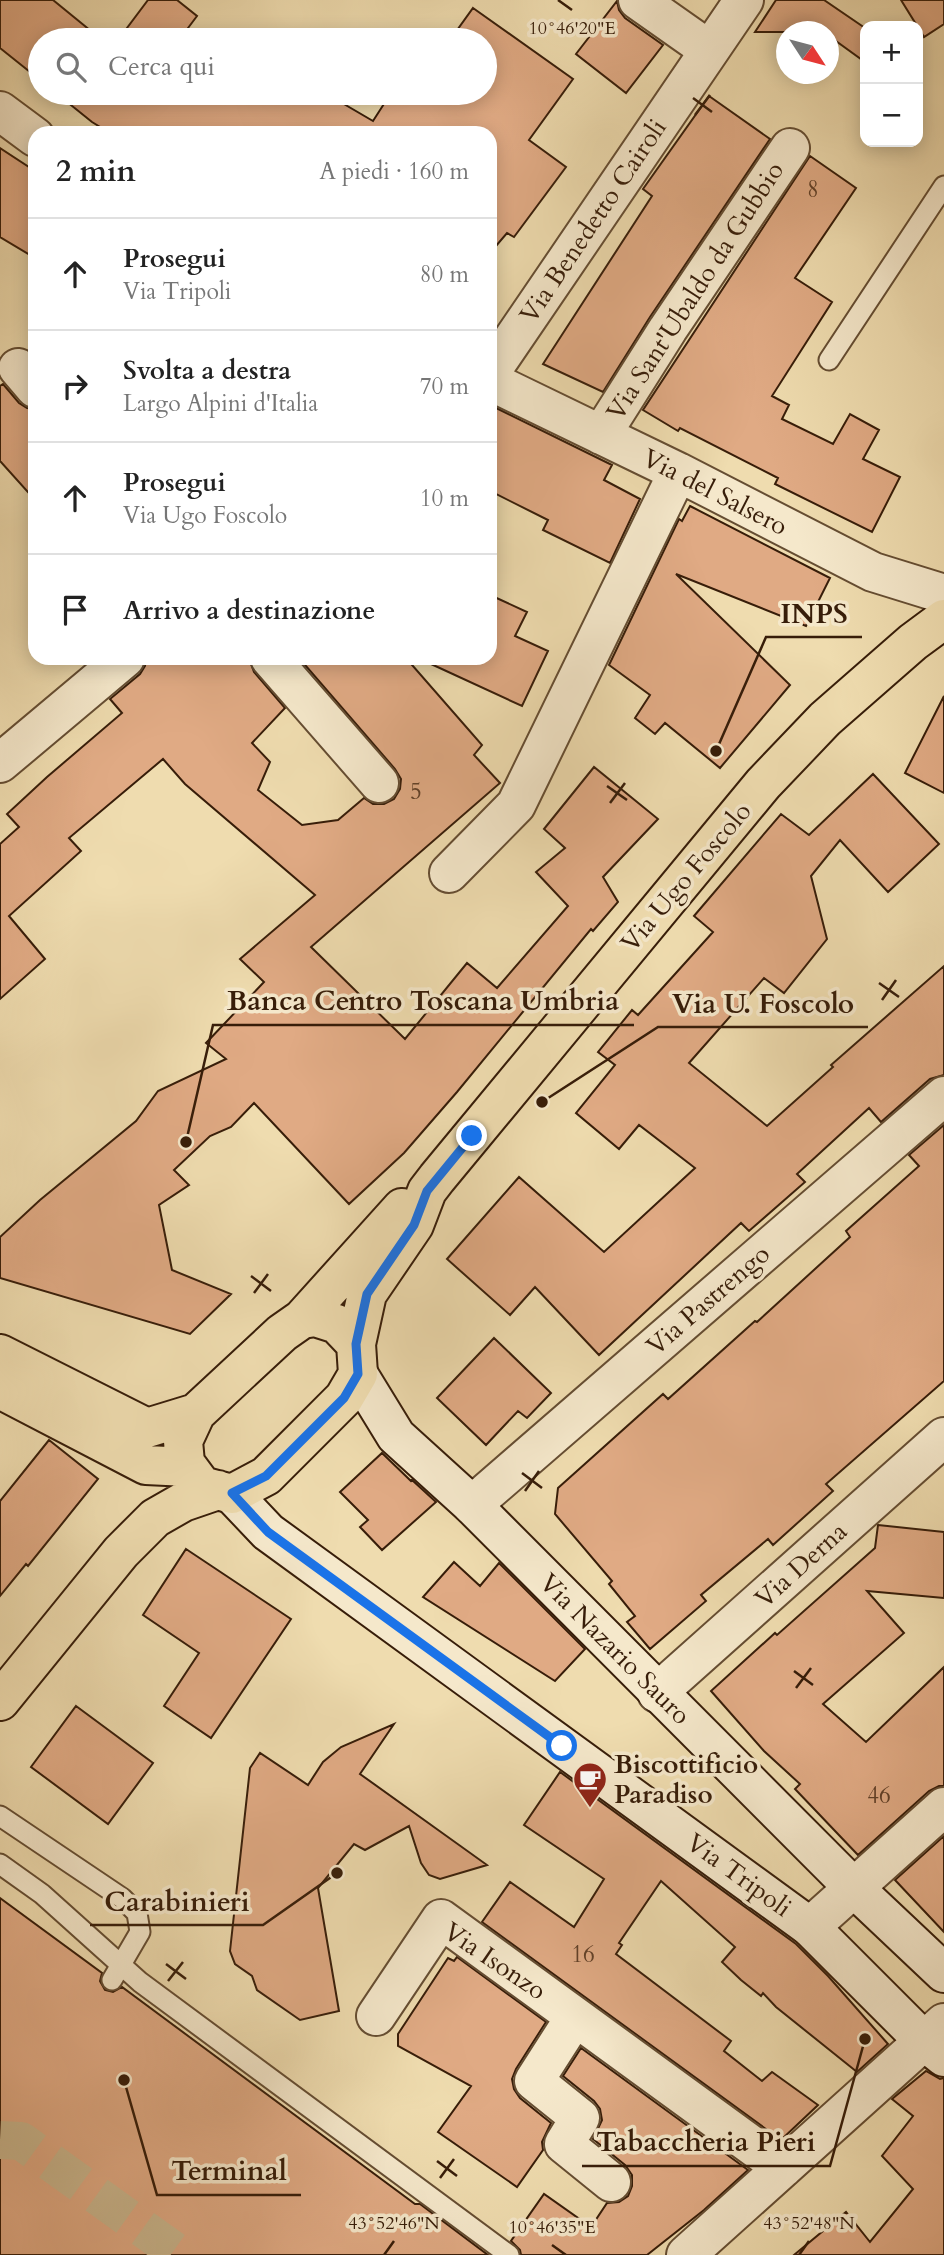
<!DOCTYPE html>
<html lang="it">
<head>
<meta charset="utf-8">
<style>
	body { margin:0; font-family:Cardo,serif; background:#f2f2f2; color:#222 }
	.controls { position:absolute; right:21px; top:21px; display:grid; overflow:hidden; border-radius:14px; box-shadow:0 4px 18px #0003 }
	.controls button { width:63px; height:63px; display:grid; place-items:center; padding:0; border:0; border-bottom:2px solid #e0e0e0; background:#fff; color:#222; font:35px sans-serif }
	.compass { position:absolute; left:776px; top:21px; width:63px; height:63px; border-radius:50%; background:#fff; box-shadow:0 4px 18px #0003; rotate:126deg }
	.stop { position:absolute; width:21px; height:21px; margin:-16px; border:5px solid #1a73e8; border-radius:50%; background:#fff }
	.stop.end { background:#1a73e8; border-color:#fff; box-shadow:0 2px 7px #0008 }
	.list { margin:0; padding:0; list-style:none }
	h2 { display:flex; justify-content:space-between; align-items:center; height:91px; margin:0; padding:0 28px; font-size:30px }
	h2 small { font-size:23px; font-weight:400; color:#767676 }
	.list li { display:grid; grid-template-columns:46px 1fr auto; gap:21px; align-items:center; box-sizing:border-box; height:112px; padding:0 28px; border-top:2px solid #e0e0e0 }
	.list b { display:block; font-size:26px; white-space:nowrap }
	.list p { margin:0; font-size:23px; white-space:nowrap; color:#767676 }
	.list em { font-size:23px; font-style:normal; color:#767676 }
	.icon { flex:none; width:38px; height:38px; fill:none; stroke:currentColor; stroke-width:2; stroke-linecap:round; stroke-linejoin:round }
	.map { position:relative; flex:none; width:944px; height:2255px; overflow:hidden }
	.search { position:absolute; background:#fff; box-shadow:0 4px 18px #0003; left:28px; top:28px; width:469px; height:77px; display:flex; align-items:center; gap:18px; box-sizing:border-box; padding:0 24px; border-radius:38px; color:#767676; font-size:26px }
	.panel { position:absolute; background:#fff; box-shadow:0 4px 18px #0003; left:28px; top:126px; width:469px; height:539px; border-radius:21px }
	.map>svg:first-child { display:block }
	.building { fill:#e0aa84; stroke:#371d09; stroke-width:2 }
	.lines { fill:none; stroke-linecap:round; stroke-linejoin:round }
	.street-tunnel { stroke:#cab68e; stroke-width:38; stroke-dasharray:38 19; stroke-linecap:butt }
	.lane-casing { stroke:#654d32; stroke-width:23 }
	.street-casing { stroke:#654d32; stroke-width:42 }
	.secondary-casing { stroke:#371d09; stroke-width:42 }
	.primary-casing { stroke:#371d09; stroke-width:42 }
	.lane { stroke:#f5e8cb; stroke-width:19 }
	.street { stroke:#f5e8cb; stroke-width:38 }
	.secondary { stroke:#f5e8cb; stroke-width:38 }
	.primary { stroke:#efdcaf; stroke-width:38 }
	.route { stroke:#1a73e8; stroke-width:9 }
	.ticks { fill:none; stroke:#371d09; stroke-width:2.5 }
	.labels { text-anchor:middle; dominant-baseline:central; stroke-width:7; stroke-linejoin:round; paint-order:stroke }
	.number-label { font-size:23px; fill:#614028 }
	.street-label { font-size:26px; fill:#371d09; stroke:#f5e8cb }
	.poi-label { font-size:26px; font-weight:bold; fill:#371d09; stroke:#f5e8cb; text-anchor:start }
	.ticks-label { font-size:18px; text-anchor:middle; fill:#371d09; stroke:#f5e8cb; stroke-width:7; stroke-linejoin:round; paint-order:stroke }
	.leader { fill:none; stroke:#371d09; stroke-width:2.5 }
	.callout-dot { fill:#371d09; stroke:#f5e8cb; stroke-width:2.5 }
	.callout-label { font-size:28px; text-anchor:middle; font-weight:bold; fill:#371d09; stroke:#f5e8cb; stroke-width:7; stroke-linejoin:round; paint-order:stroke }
</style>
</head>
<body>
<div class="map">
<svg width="944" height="2255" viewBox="0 0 944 2255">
	<rect width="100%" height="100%" fill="#efdcaf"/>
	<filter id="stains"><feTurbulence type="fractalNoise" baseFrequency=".00286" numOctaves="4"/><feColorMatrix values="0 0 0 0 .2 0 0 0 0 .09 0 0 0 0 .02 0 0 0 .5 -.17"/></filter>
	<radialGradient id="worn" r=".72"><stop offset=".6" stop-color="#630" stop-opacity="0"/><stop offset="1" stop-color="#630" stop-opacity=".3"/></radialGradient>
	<path class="building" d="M0,0H53L102,40H40V80L0,48Z
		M148,0H177L197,16L179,40H118Z
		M776,0H824L865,28V62L829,36V32H755Z
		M901,0H944V24L924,37Z
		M617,1L619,10L625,18L663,45L626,93L576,54Z
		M473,8L573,79L529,140L566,167L514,237L507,233L490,253V133H110L92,122L56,93H325L373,121L391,93H485V40H450Z
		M709,96L770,139L650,317L603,392L543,364L652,196L643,189Z
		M0,148L35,171V258L0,237Z
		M810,156L856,188L795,278L832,302L772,396L789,405L782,419L833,444L850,414L879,430L863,459L900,477L872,532L775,484L778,478L680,428L678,431L643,410Z
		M3,384L19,403L27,408L35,409V500L0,461V386Z
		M490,405L612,465L604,480L640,499L610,563L543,530L548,520L490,491Z
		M690,506L830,578L806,626L676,574L790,685L720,768L665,723L655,734L635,718L650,695L609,665L679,519L682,521Z
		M490,595L527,612L515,636L548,651L522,706L418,658H490Z
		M146,658H249L254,672L285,708L252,743L270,762L258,790L302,825L338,820L364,798L373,804H384L394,799L400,789L401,779L395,769L299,658H406L482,745L474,755L500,783L311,947L405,1039L467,963L497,988L568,906L536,872L565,848L544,829L594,767L658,819L603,877L618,902L593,931L591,929L457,1092L404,1153L349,1204L254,1103L231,1127L210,1136L174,1170L189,1185L159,1205L172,1270L231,1294L190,1334L0,1278V1237L40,1200L136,1121L158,1091L226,1059L206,1043L264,982L240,959L315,895L185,784L163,759L69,838L81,851L9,916L45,959L0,999V844L19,827L7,814L47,777L122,713L110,699L140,674L145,666Z
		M944,696V793L905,773Z
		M873,774L939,844L888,892L840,840L811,876L827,939L784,993L764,978L689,1063L767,1126L833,1067L831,1065L944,966V1075L930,1079L881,1122L869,1108L797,1174L805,1182L749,1231L741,1223L599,1355L535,1287L510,1315L447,1259L519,1177L604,1252L695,1168L639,1125L619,1149L576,1113L615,1065L598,1052L632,1010L638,1015L713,932L694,916L781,814L809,835Z
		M944,1125V1381L826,1484L833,1491L773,1545L768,1539L701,1595L706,1601L650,1649L627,1622L635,1616L609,1584L612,1581L555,1514L558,1488L663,1394L668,1399L755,1321L757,1322L850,1237L846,1231L919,1166L909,1155Z
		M494,1338L551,1393L527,1418L518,1411L486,1445L437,1398Z
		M49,1440L98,1479L28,1566L26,1564L0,1596V1501Z
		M382,1453L411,1481L412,1480L436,1502L382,1550L360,1527L368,1520L340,1492Z
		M878,1525L944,1532V1598L867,1591L904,1633L823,1704L866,1742L944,1667V1786H939L929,1791L858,1855L795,1789L800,1784L764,1751L711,1691L775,1633L777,1635L875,1548Z
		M186,1549L291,1619L211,1738L164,1706L199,1653L143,1615Z
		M454,1562L480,1586L499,1563L585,1649L555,1681L423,1597Z
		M76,1706L153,1763L108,1824L31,1767Z
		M394,1724L360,1774L487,1865L440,1879L429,1875L421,1863L409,1826L365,1850L354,1844L318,1888L339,2011L300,2020L257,1990L252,1976L235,1964L230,1951L250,1768L260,1753L308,1785L323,1762L341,1747Z
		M560,1772L796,1944L828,1976L888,2044L857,2072L776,2007L763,1993L761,1996L741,1980L722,1962L735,1947L661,1881L619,1943L622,1945L616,1954L731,2041L724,2051L762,2081L772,2072L818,2105L781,2140L482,1922L510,1882L574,1927L604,1879L524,1825Z
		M944,1836V1932L895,1880Z
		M0,1898L102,1973L100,1981L105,1990L113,1992L122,1987L415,2204H420L488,2255H0Z
		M457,1957L546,2022L516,2069L512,2079L514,2089L520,2098L551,2123L542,2142L543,2150L517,2187L438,2132L471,2086L398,2046V2034L448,1958L454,1961Z
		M581,2048L748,2170L704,2210L647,2255H521L520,2250L511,2241L544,2194L591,2227L607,2203L619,2202L628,2196L632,2186V2175L625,2165L593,2139L602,2120L600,2109L594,2101L563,2076Z
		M926,2071L940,2079L944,2078V2255H794L846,2212L870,2242L913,2189L882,2156L913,2116L892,2099Z"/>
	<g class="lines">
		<path class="street-tunnel" d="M0,2140L21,2141L180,2255"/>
		<g class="lane-casing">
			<path id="lane" d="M829,360L944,186
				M0,1816L122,1898L137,1913L140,1932L112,1980
				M0,1864L42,1894L140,1982L509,2255"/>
		</g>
		<g class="street-casing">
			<path id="street" d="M638,0L709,50
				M0,111L35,137
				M18,368L35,388
				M490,373L744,0
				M490,381L678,472L873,572L944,594
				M601,435L668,329L790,148
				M270,658L379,783
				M0,763L125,658
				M449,873L516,805L678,472
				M472,1505L944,1096
				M657,1693L944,1437
				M810,1927L944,1807
				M376,2016L441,1919L783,2168
				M575,2017L534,2081L580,2118L564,2144L611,2182
				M686,2255L944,2023"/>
		</g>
		<g class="secondary-casing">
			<path id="secondary" d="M358,1374L396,1436L472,1505L853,1887L944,1973
				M232,1494L268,1532L810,1927L924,2041L944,2057"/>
		</g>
		<g class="primary-casing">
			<path id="primary" d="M315,1317L337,1324L356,1344L358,1374L344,1398L266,1476L232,1494L202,1486L185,1463L183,1441L196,1413L282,1333L302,1319Z
				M302,1319L402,1208
				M356,1344L367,1294L414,1225L427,1191L437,1178L763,784L825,719L913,642L944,619
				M0,1354L147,1428L196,1413
				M0,1389L146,1465L188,1467
				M0,1701L121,1552L155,1518L183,1502L218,1490"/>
		</g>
		<use href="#lane" class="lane"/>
		<use href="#street" class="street"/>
		<use href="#secondary" class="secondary"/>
		<use href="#primary" class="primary"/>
	</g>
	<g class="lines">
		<path class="route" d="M472,1136L427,1191L414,1225L367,1294L356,1344L358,1374L344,1398L266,1476L232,1493L268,1532L562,1746"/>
	</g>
	<path class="ticks" d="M558,0L572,10M693,98L712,112M695,115L710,95M607,786L627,800M610,803L625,783M879,983L899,997M882,1000L896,980M251,1276L271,1291M254,1293L268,1274M522,1473L542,1488M525,1491L539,1471M794,1671L813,1685M796,1688L811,1668M166,1964L186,1979M168,1981L183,1962M437,2161L457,2176M440,2178L454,2159M552,2245L566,2255M384,2255L394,2241M799,2255L809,2241"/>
	<defs>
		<g id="cafe-pin" transform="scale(1.75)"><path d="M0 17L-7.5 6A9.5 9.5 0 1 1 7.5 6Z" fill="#8f2418" stroke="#f5e8cb"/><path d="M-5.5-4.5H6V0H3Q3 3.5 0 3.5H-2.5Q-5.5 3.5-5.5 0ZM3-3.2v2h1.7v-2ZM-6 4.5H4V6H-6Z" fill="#fff"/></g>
	</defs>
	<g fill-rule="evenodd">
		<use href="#cafe-pin" x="590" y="1779"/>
	</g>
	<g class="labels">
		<g class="number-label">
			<text x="813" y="189">8</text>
			<text x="416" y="791">5</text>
			<text x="879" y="1795">46</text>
			<text x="583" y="1954">16</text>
		</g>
		<g class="street-label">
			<text transform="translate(593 221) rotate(-56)">Via Benedetto Cairoli</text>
			<text transform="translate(695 291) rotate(-57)">Via Sant'Ubaldo da Gubbio</text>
			<text transform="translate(715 492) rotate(27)">Via del Salsero</text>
			<text transform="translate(686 877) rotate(-50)">Via Ugo Foscolo</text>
			<text transform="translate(708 1300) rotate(-41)">Via Pastrengo</text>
			<text transform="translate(801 1565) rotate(-42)">Via Derna</text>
			<text transform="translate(615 1649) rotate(45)">Via Nazario Sauro</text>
			<text transform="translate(739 1875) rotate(36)">Via Tripoli</text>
			<text transform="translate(495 1961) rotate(34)">Via Isonzo</text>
		</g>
		<g class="poi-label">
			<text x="614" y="1764">Biscottificio<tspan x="614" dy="30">Paradiso</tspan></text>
		</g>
	</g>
	<g class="ticks-label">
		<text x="572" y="34">10°46'20"E</text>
		<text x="394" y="2229">43°52'46"N</text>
		<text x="809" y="2229">43°52'48"N</text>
		<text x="552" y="2233">10°46'35"E</text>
	</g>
	<path class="leader" d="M716 751L766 637H862M186 1142L213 1025H634M542 1102L658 1027H868M337 1873L263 1925H90M865 2039L830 2166H582M124 2080L157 2195H301"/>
	<g class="callout-dot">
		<circle cx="716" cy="751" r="7"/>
		<circle cx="186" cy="1142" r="7"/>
		<circle cx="542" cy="1102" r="7"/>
		<circle cx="337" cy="1873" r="7"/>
		<circle cx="865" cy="2039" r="7"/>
		<circle cx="124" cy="2080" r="7"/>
	</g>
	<g class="callout-label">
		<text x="814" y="623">INPS</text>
		<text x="423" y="1010">Banca Centro Toscana Umbria</text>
		<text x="763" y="1013">Via U. Foscolo</text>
		<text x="177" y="1911">Carabinieri</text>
		<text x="706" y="2151">Tabaccheria Pieri</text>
		<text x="229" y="2180">Terminal</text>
	</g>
	<rect width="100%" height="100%" filter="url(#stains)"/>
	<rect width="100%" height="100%" fill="url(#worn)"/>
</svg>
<div class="controls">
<button>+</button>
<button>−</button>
</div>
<svg class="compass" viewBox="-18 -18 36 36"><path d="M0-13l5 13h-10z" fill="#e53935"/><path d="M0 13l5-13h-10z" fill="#767676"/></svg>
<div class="stop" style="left:562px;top:1746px"></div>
<div class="stop end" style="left:472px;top:1136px"></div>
<div class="search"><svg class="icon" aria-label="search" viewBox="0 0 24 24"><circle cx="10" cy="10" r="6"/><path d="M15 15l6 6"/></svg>Cerca qui</div>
<section class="panel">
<h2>2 min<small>A piedi · 160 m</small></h2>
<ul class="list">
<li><svg class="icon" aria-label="ahead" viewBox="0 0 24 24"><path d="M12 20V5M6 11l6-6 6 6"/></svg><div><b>Prosegui</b><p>Via Tripoli</p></div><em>80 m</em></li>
<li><svg class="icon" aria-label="right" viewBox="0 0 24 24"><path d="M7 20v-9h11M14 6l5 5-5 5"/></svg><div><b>Svolta a destra</b><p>Largo Alpini d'Italia</p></div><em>70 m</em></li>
<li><svg class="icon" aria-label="ahead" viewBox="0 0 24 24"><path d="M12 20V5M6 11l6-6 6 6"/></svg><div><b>Prosegui</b><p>Via Ugo Foscolo</p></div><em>10 m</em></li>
<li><svg class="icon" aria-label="arrive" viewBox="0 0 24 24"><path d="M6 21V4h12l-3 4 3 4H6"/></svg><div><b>Arrivo a destinazione</b></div></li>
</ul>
</section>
</div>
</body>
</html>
